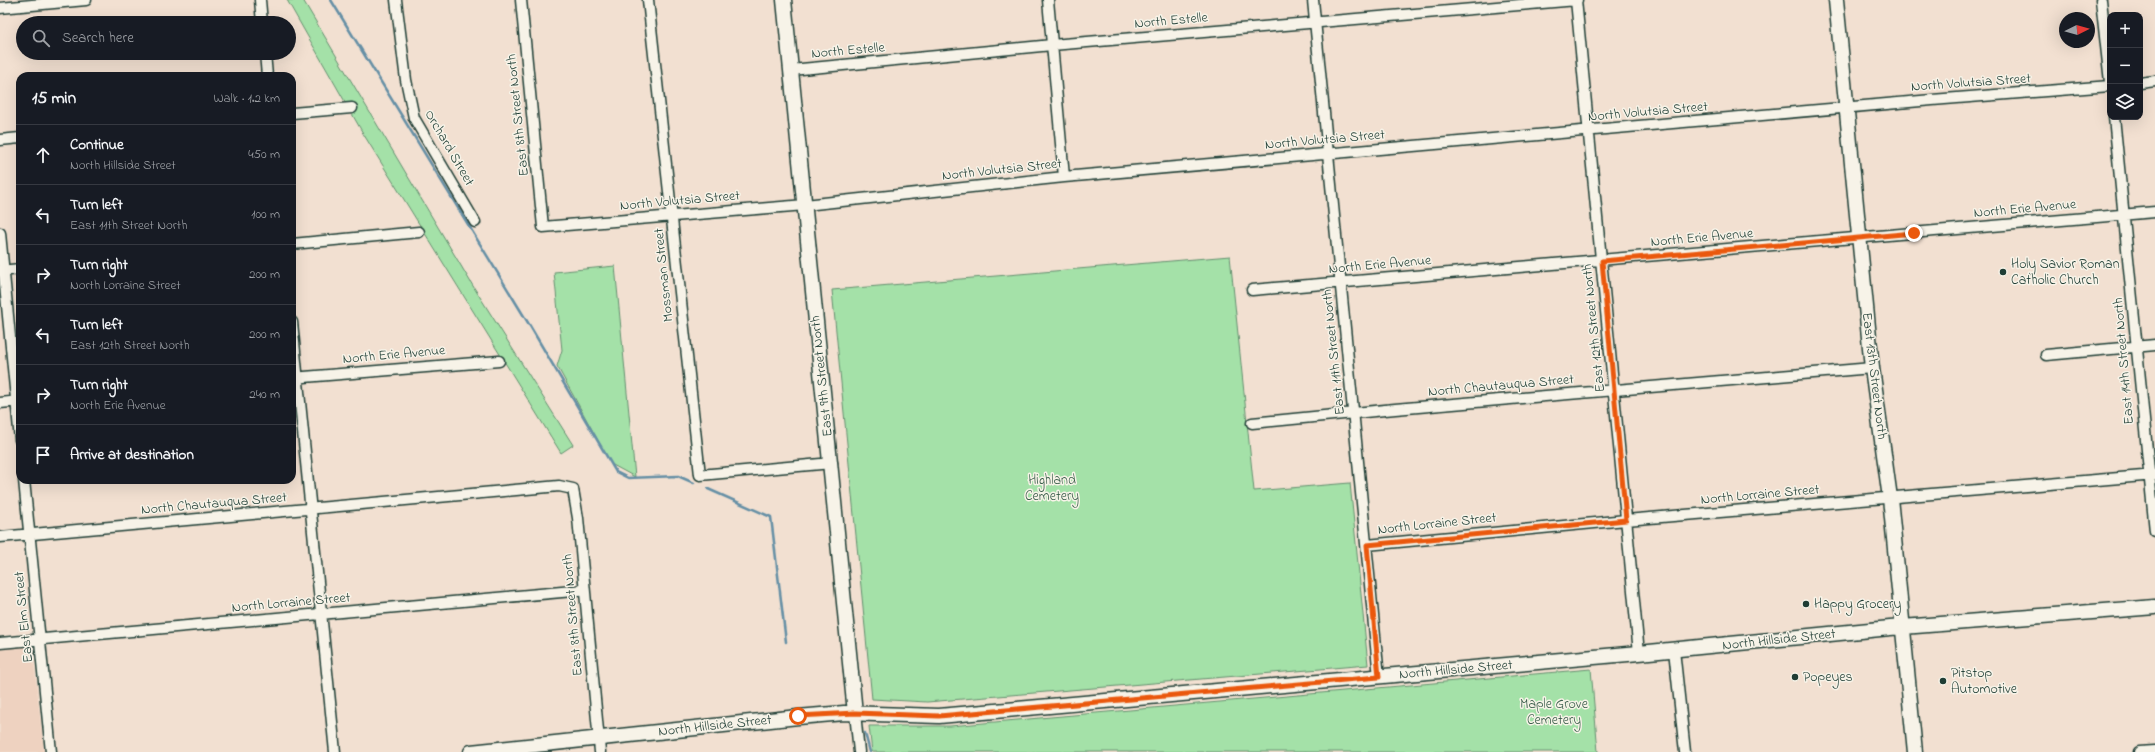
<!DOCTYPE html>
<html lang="en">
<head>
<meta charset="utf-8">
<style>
	body { margin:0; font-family:"Indie Flower",sans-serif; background:#242831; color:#f1f3f6 }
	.controls { position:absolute; right:12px; top:12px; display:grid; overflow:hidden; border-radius:8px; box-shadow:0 4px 16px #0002 }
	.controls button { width:36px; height:36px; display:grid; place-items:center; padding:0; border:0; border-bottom:1px solid #363941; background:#171b24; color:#f1f3f6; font:20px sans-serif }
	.compass { position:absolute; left:2059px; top:12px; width:36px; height:36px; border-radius:50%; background:#171b24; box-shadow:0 4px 16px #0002; rotate:85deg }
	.stop { position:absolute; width:12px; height:12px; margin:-9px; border:3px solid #ea580c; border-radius:50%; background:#fff }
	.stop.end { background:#ea580c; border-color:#fff; box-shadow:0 1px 4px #0008 }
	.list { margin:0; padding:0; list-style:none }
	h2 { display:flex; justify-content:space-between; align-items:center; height:52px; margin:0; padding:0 16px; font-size:17px }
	h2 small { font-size:13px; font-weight:400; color:#9ea1a6 }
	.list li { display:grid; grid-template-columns:26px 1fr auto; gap:12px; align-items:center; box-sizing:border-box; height:60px; padding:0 16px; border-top:1px solid #363941 }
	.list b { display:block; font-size:15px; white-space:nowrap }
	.list p { margin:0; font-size:13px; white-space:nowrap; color:#9ea1a6 }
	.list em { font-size:13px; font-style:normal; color:#9ea1a6 }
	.icon { flex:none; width:22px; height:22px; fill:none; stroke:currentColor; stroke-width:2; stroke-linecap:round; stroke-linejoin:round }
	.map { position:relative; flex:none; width:2155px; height:752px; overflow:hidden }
	.search { position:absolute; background:#171b24; box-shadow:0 4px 16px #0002; left:16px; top:16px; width:280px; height:44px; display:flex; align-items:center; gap:10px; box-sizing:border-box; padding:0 14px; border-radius:22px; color:#9ea1a6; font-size:15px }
	.panel { position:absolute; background:#171b24; box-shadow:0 4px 16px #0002; left:16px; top:72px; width:280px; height:412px; border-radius:12px }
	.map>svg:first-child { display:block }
	.built { fill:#eed2c0 }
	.green { fill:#a4e1a8; stroke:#628f6e }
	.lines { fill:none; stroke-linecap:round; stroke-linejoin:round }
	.stream { stroke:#658fa5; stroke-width:2.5 }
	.street-casing { stroke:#1f3d34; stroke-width:13 }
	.secondary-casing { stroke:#1f3d34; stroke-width:17 }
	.street { stroke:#f7f3e8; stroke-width:10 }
	.secondary { stroke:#f7f3e8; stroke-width:14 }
	.route { stroke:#ea580c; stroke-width:5 }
	.poi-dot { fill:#1f3d34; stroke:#f7f3e8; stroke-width:1.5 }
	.labels { text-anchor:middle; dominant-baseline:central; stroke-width:3; stroke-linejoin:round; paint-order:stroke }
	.street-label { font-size:14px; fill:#1f3d34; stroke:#f7f3e8 }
	.poi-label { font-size:14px; fill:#1f3d34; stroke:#f7f3e8; text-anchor:start }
	.park-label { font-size:14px; fill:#3a5e4b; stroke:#f7f3e8 }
</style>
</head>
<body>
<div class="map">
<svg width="2155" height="752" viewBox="0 0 2155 752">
	<rect width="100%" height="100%" fill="#f2e0d1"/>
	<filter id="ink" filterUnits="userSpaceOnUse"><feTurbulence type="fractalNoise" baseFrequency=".025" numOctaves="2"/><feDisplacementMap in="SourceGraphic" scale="8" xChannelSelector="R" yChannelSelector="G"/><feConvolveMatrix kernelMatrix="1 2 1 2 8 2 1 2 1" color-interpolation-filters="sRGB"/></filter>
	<g filter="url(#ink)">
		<path class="built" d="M28,646L31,648L33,652L44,752H0V649Z"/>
		<path class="green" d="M287,0H303L473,286L573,445L561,453L364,135Z
			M1230,256L1254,491L1350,483L1368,665L927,702L872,699L832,290Z
			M615,266L635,477L611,464L557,366L562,350L554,272Z
			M1591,669L1598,752H872L869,726H950Z"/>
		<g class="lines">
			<path class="stream" d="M331,0L530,326L616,472L628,478L678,476L694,483
				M708,489L771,517L786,642
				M865,733L870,752"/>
			<g class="street-casing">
				<path id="street" d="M260,0L262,23
					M396,0L406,80L414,118L475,222
					M521,0L543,227L805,205L1064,177L1932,100L2110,86
					M648,0L700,475L832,463
					M1048,0L1064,177
					M1313,0L1379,677
					M1576,0L1639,653
					M2101,0L2110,82
					M0,8L86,0
					M265,53L267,76
					M791,70L1052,45L1577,0
					M2140,83L2155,81
					M292,113L352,108
					M2114,117L2155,531
					M0,140L20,138
					M0,233L20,440
					M292,244L419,232
					M0,271L20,269
					M1252,290L2155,212
					M292,322L335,752
					M2046,355L2155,345
					M292,378L499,361
					M0,403L20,401
					M1252,423L1395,409L1872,368
					M24,480L51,752
					M0,537L559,486L573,489L578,518L600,752
					M1367,545L1626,520L2155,475
					M0,643L584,590
					M1674,650L1685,752
					M855,713L859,752
					M2139,752L2155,751"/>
			</g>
			<g class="secondary-casing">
				<path id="secondary" d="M784,0L855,713
					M1836,0L1872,368L1890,498L1915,752
					M471,752L798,717L844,713L939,716L1639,653L1890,628L2155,607"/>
			</g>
			<use href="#street" class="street"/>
			<use href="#secondary" class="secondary"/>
		</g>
	</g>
	<g class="lines" filter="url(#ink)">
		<path class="route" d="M798,716L855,713L939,716L1379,677L1367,545L1626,520L1602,261L1914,233"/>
	</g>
	<g class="poi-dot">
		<circle cx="2003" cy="272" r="4"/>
		<circle cx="1806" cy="604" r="4"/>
		<circle cx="1795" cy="677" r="4"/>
		<circle cx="1943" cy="681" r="4"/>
	</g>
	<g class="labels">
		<g class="street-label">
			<text transform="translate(1171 21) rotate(-5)">North Estelle</text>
			<text transform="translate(848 51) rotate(-5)">North Estelle</text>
			<text transform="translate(1971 83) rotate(-4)">North Volutsia Street</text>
			<text transform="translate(1648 112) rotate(-5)">North Volutsia Street</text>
			<text transform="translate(518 115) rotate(-96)">East 8th Street North</text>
			<text transform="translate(1325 140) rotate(-5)">North Volutsia Street</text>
			<text transform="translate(449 148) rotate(60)">Orchard Street</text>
			<text transform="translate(1002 170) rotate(-6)">North Volutsia Street</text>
			<text transform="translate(680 201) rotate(-5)">North Volutsia Street</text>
			<text transform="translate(2025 209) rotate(-5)">North Erie Avenue</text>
			<text transform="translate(1702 238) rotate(-5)">North Erie Avenue</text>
			<text transform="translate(1380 265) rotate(-5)">North Erie Avenue</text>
			<text transform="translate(664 275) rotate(-96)">Mossman Street</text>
			<text transform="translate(1594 328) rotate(-96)">East 12th Street North</text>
			<text transform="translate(1334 352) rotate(-96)">East 11th Street North</text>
			<text transform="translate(394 355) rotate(-5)">North Erie Avenue</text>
			<text transform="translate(2124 361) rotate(-95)">East 14th Street North</text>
			<text transform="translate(822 376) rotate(-96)">East 9th Street North</text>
			<text transform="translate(1874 376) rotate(83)">East 13th Street North</text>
			<text transform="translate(1501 386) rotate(-5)">North Chautauqua Street</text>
			<text transform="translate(1760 495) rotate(-5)">North Lorraine Street</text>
			<text transform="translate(214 504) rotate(-5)">North Chautauqua Street</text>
			<text transform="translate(1437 524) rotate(-6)">North Lorraine Street</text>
			<text transform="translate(291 603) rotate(-5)">North Lorraine Street</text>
			<text transform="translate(573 615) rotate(-95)">East 8th Street North</text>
			<text transform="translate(24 617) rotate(-96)">East Elm Street</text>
			<text transform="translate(1779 640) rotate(-6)">North Hillside Street</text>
			<text transform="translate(1456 670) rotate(-5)">North Hillside Street</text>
			<text transform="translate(715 726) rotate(-6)">North Hillside Street</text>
		</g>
		<g class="poi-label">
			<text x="2011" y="264">Holy Savior Roman<tspan x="2011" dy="16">Catholic Church</tspan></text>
			<text x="1814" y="604">Happy Grocery</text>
			<text x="1951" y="673">Pitstop<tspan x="1951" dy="16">Automotive</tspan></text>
			<text x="1803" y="677">Popeyes</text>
		</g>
		<g class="park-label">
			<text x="1052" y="480">Highland<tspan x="1052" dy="16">Cemetery</tspan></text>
			<text x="1554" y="704">Maple Grove<tspan x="1554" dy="16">Cemetery</tspan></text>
		</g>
	</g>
</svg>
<div class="controls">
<button>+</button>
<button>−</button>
<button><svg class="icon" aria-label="layers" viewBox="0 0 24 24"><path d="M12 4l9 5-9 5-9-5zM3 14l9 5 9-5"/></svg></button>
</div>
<svg class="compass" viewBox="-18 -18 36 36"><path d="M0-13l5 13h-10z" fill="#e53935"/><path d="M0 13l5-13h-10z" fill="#9ea1a6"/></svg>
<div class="stop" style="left:798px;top:716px"></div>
<div class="stop end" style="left:1914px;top:233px"></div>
<div class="search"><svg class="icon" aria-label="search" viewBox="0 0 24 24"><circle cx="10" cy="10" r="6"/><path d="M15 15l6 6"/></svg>Search here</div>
<section class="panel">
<h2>15 min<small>Walk · 1.2 km</small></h2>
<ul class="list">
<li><svg class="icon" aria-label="ahead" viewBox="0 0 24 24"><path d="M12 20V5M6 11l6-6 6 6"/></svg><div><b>Continue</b><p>North Hillside Street</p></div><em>450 m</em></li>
<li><svg class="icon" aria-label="left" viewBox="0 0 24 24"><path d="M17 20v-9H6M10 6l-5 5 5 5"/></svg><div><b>Turn left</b><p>East 11th Street North</p></div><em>100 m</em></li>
<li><svg class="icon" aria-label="right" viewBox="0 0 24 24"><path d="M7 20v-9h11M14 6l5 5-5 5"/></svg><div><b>Turn right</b><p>North Lorraine Street</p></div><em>200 m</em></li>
<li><svg class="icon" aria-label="left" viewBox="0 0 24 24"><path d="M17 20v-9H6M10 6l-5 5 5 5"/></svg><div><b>Turn left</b><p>East 12th Street North</p></div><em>200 m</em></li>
<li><svg class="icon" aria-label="right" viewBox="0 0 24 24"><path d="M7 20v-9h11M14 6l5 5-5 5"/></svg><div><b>Turn right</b><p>North Erie Avenue</p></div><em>240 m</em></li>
<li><svg class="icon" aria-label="arrive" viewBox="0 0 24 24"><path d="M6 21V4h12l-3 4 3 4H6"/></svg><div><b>Arrive at destination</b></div></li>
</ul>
</section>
</div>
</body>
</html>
